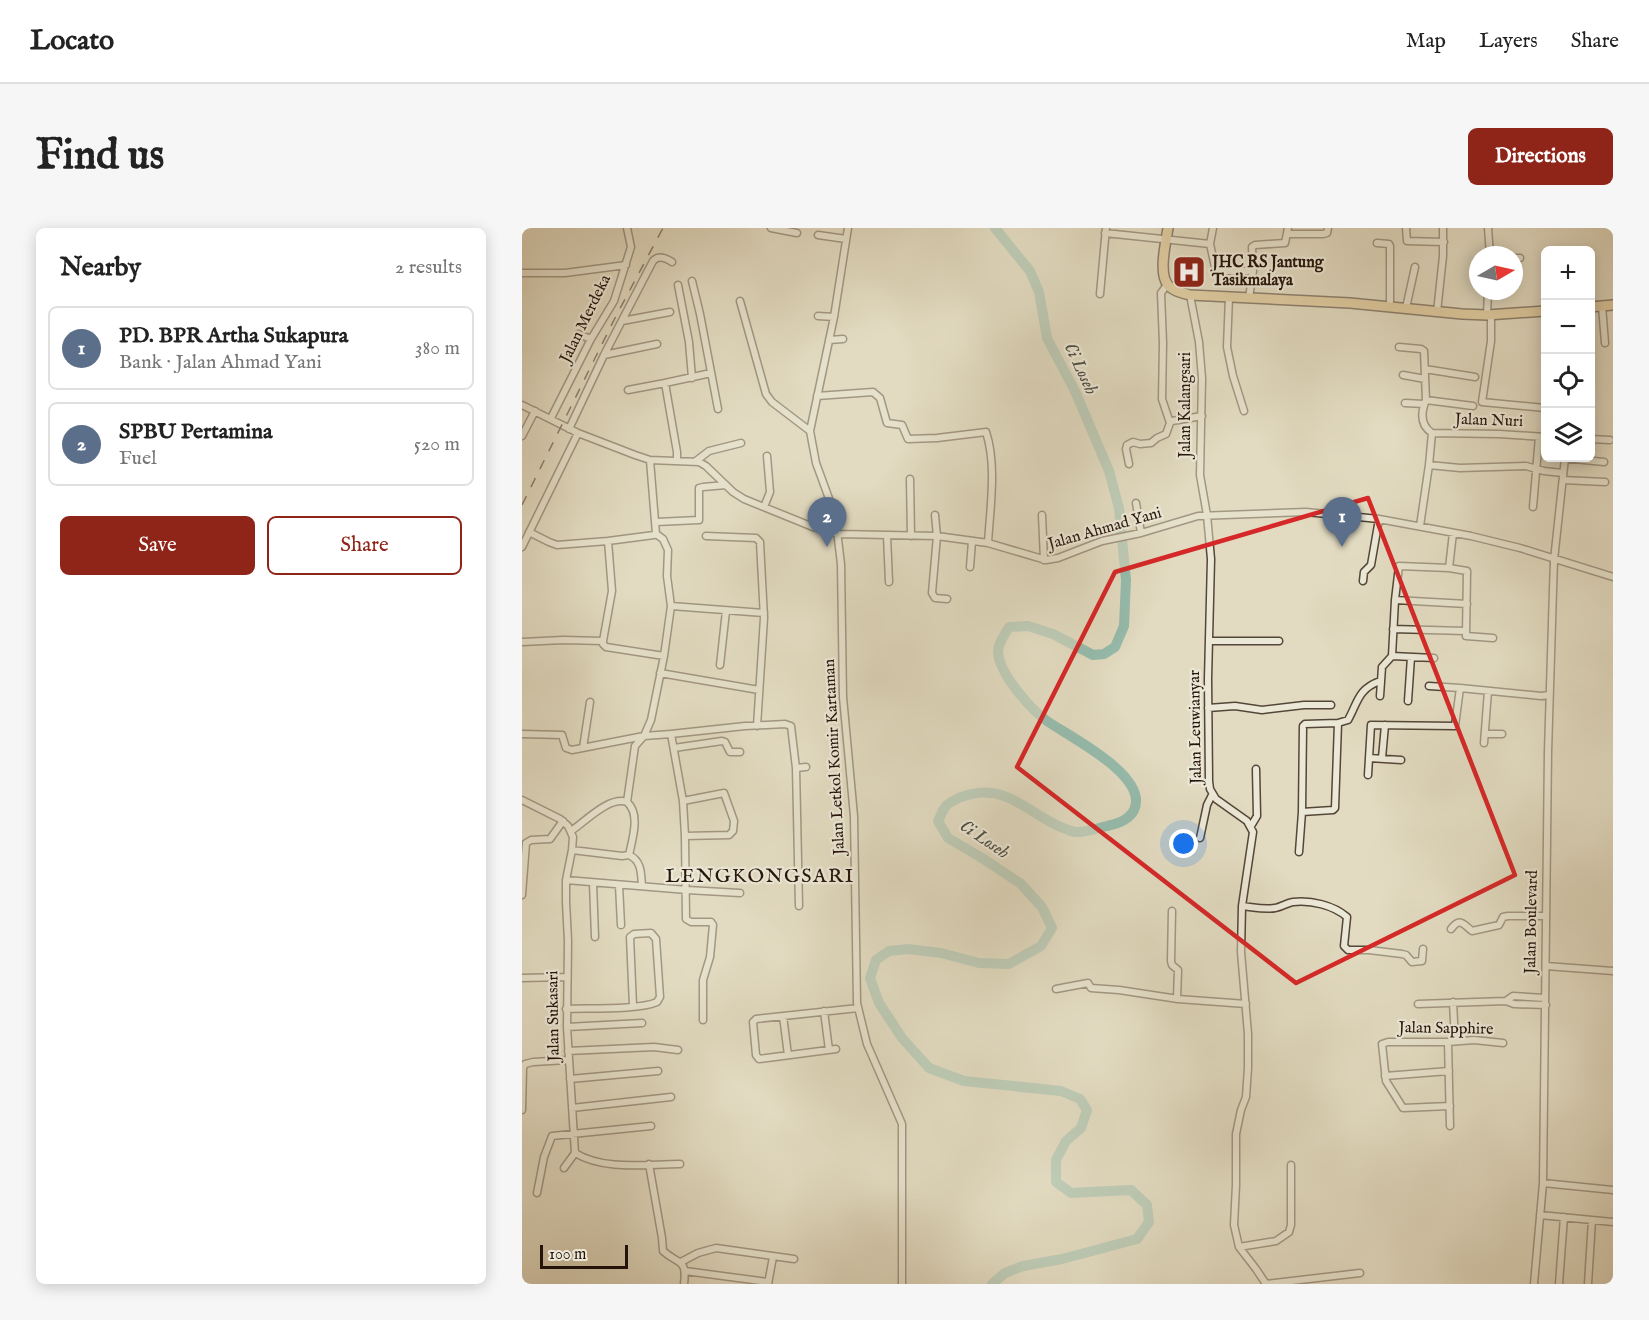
<!DOCTYPE html>
<html lang="en">
<head>
<meta charset="utf-8">
<style>
	body { margin:0; font-family:"IM FELL English",serif; background:#f6f6f6; color:#222 }
	.controls { position:absolute; right:18px; top:18px; display:grid; overflow:hidden; border-radius:9px; box-shadow:0 3px 15px #0003 }
	.controls button { width:54px; height:54px; display:grid; place-items:center; padding:0; border:0; border-bottom:2px solid #e0e0e0; background:#fff; color:#222; font:30px sans-serif }
	.compass { position:absolute; left:947px; top:18px; width:54px; height:54px; border-radius:50%; background:#fff; box-shadow:0 3px 15px #0003; rotate:81deg }
	.scale { position:absolute; left:18px; bottom:15px; width:88px; box-sizing:border-box; padding-left:6px; border:3px solid #25140a; border-top:0; font-size:16px; line-height:21px; white-space:nowrap; color:#25140a; -webkit-text-stroke:4px #ece8d7; paint-order:stroke }
	.you { position:absolute; left:662px; top:616px; width:21px; height:21px; margin:-15px; border:4px solid #fff; border-radius:50%; background:#1a73e8; box-shadow:0 0 0 9px #1a73e833 }
	.badge { display:grid; place-items:center; width:39px; height:39px; border-radius:50%; background:#8f2418; color:#fff; font-size:20px; font-weight:700 }
	.pin { position:absolute; translate:-50% -50px; filter:drop-shadow(0 2px 3px #0008) }
	.pin::after { content:''; position:absolute; top:32px; width:21px; height:18px; background:inherit; clip-path:polygon(0 0,100% 0,50% 100%) }
	.list { margin:0; padding:0; list-style:none }
	h2 { display:flex; justify-content:space-between; align-items:center; height:78px; margin:0; padding:0 24px; font-size:26px }
	h2 small { font-size:20px; font-weight:400; color:#767676 }
	.list li { display:grid; grid-template-columns:39px 1fr auto; gap:18px; align-items:center; box-sizing:border-box; height:84px; margin:0 12px 12px; padding:0 12px; border:2px solid #e0e0e0; border-radius:9px }
	.list b { display:block; font-size:22px; white-space:nowrap }
	.list p { margin:0; font-size:20px; white-space:nowrap; color:#767676 }
	.list em { font-size:20px; font-style:normal; color:#767676 }
	.actions { display:flex; gap:12px; padding:18px 24px }
	.actions a { flex:1; padding:14px 0; border:2px solid #8f2418; border-radius:9px; text-align:center; font-size:21px; color:#8f2418 }
	.actions .main { background:#8f2418; color:#fff }
	.icon { flex:none; width:33px; height:33px; fill:none; stroke:currentColor; stroke-width:2; stroke-linecap:round; stroke-linejoin:round }
	.map { position:relative; flex:none; width:1091px; height:1056px; overflow:hidden; border-radius:9px }
	header { display:flex; align-items:center; gap:36px; box-sizing:border-box; height:84px; padding:0 30px; background:#fff; border-bottom:2px solid #e0e0e0 }
	header strong { font-size:28px }
	nav { display:flex; gap:33px; margin-inline-start:auto; font-size:21px }
	.intro { display:flex; align-items:center; justify-content:space-between; box-sizing:border-box; height:144px; padding:0 36px }
	h1 { margin:0; font-size:42px }
	.button { padding:15px 27px; border-radius:9px; background:#8f2418; color:#fff; font-size:21px; font-weight:700 }
	main { display:flex; gap:36px; padding:0 36px }
	aside { flex:1; background:#fff; border-radius:9px; box-shadow:0 3px 15px #0003 }
	.map>svg:first-child { display:block }
	.lines { fill:none; stroke-linecap:round; stroke-linejoin:round }
	.river { stroke:#96bcad; stroke-width:10 }
	.minor-casing { stroke:#544638; stroke-width:9 }
	.highway-casing { stroke:#25140a; stroke-width:12 }
	.minor { stroke:#ece8d7; stroke-width:6 }
	.highway { stroke:#e1be80; stroke-width:9 }
	.rail { stroke:#25140a; stroke-width:1.5; stroke-dasharray:10 10; stroke-linecap:butt }
	.marked { fill:none; stroke:#d62828; stroke-width:4.5; stroke-linejoin:round }
	.labels { text-anchor:middle; dominant-baseline:central; stroke-width:4.5; stroke-linejoin:round; paint-order:stroke }
	.poi-label { font-size:16px; font-weight:bold; fill:#25140a; stroke:#ece8d7; text-anchor:start }
	.street-label { font-size:16px; fill:#25140a; stroke:#ece8d7 }
	.water-label { font-size:18px; font-style:italic; fill:#4d4f43; stroke:#ece8d7 }
	.quarter-label { font-size:20px; letter-spacing:1.5px; fill:#25140a; stroke:#ece8d7 }
</style>
</head>
<body>
<header>
<strong>Locato</strong>
<nav><a>Map</a><a>Layers</a><a>Share</a></nav>
</header>
<div class="intro"><h1>Find us</h1><a class="button">Directions</a></div>
<main>
<aside>
<h2>Nearby<small>2 results</small></h2>
<ul class="list">
<li><span class="badge" style="background:#5c6f8a">1</span><div><b>PD. BPR Artha Sukapura</b><p>Bank · Jalan Ahmad Yani</p></div><em>380 m</em></li>
<li><span class="badge" style="background:#5c6f8a">2</span><div><b>SPBU Pertamina</b><p>Fuel</p></div><em>520 m</em></li>
</ul>
<div class="actions"><a class="main">Save</a><a>Share</a></div>
</aside>
<div class="map">
<svg width="1091" height="1056" viewBox="0 0 1091 1056">
	<rect width="100%" height="100%" fill="#e2dbc1"/>
	<filter id="stains"><feTurbulence type="fractalNoise" baseFrequency=".00333" numOctaves="4"/><feColorMatrix values="0 0 0 0 .2 0 0 0 0 .09 0 0 0 0 .02 0 0 0 .5 -.17"/></filter>
	<radialGradient id="worn" r=".72"><stop offset=".6" stop-color="#630" stop-opacity="0"/><stop offset="1" stop-color="#630" stop-opacity=".3"/></radialGradient>
	<g class="lines">
		<path class="river" d="M470,1056L483,1045L501,1038L540,1031L615,1011L627,994L625,977L609,962L549,965L534,954V932L544,913L559,900L565,882L558,871L539,863L442,853L407,840L380,810L357,775L348,750L354,732L367,723L386,721L419,725L457,735L487,736L519,718L530,700L520,679L498,655L460,630L426,610L416,593C419,588 421,580 425,577C431,572 442,567 450,566C486,557 510,588 541,600C545,601 550,604 554,604C562,605 577,600 585,598C595,596 607,592 612,582C628,548 546,508 525,493C508,481 477,445 476,424C476,415 483,406 487,399L506,398L531,406L571,427L582,426L593,419L602,398L604,352L597,280L587,243L553,163L525,110L517,64L508,43L473,0"/>
		<g class="minor-casing">
			<path id="minor" d="M249,0L275,5
				M326,0L312,89L288,203L294,235L313,287L319,336L321,469L332,588L335,775L345,816L380,896V1056
				M691,0L688,16L693,39L702,43H731L730,19L733,17L763,15L766,0
				M884,0L885,13L922,14
				M966,0L968,27
				M583,5L688,16
				M766,6H801L805,5L806,0
				M296,7L324,11
				M855,15L867,16L868,18V78
				M992,30H998
				M0,45H43L104,37
				M170,53L178,86L196,181
				M156,57L167,114L170,150
				M578,66L584,0
				M668,67L677,114L680,150L678,247L685,287L689,331L686,451L687,553L688,561L694,571L725,593L731,604L720,678L719,724L726,806V840L724,869L719,882L714,906V957L712,997L717,1019L734,1041L744,1056
				M707,69L705,119L711,148L722,183
				M727,70L731,43
				M218,73L244,166L250,174L288,203
				M1080,78L1083,115
				M884,80L893,39
				M915,84L921,28V0
				M965,87L966,63
				M969,87V113L960,174L1023,180
				M296,88L312,89
				M100,93L148,84
				M56,106L69,111
				M307,112L321,111
				M877,119L899,121L902,123L904,172C899,184 898,197 910,205
				M82,127L131,33C136,27 144,30 150,34
				M903,141L953,149
				M881,147L903,151
				M106,162L143,155
				M295,168L351,164L358,170L365,195L380,197L386,211L415,210L464,204C475,237 468,281 466,315
				M904,172L951,178
				M883,175L902,176
				M0,177L56,205L113,227L128,232L177,234L184,238L211,264L222,271L291,299L316,306L415,308L466,315L524,332L536,330L580,313L619,305L676,288L784,284L857,291L949,308L998,320L1091,349
				M29,190L69,111L92,73L109,19L105,0
				M648,195L650,193L680,188
				M47,201L82,127L135,116
				M910,205L977,206L1023,209
				M0,208L13,183
				M1068,211L1088,212
				M1042,230L1082,234
				M155,233V224L143,155L189,145
				M174,233L187,223L219,215
				M607,236L604,221L605,217L611,214L618,216L629,215L635,210L644,206L648,195L640,171L641,115L639,65L645,57
				M907,237L938,240L1004,238L1022,243L1041,245
				M388,251L389,308
				M1041,252L1083,254
				M614,275L619,305
				M242,279L248,264L245,228
				M1011,279L1017,209
				M413,287L415,308L410,365L413,370L425,371
				M520,287L522,332
				M134,294L177,292V260L181,259L204,257
				M898,298L907,237L910,205
				M7,304L27,314L35,317L86,313L132,307L134,306
				M184,308L234,310L238,314L242,390L235,498
				M365,308L367,354
				M0,319L56,205
				M448,339L450,313
				M927,340L931,305
				M841,353L842,344L849,337L857,291
				M873,372L945,376
				M149,378L242,385
				M871,401L943,403
				M81,413L90,363L86,313
				M81,413V416L84,419L142,428
				M687,413H757
				M0,414L41,412L81,413
				M912,430L870,428L873,372L877,338L927,340L945,343L944,408L971,410
				M198,437L204,383
				M138,445L237,462
				M907,458L938,460
				M858,468L860,439L870,428
				M886,473L889,429
				M686,480L713,478L740,482L782,477H809
				M0,506L40,507L44,520L50,522L122,508L149,506L161,573L163,608L164,691L169,694H189L191,697L188,729L181,752V792
				M149,506L223,498L263,496L269,498L274,540L277,678
				M963,506H980
				M962,515L966,463
				M61,520L68,474
				M152,520L200,513L203,514L208,524H218
				M847,530L879,532
				M860,530L863,497
				M274,540L284,539
				M846,547L849,497L933,498L938,460L1019,468L1027,467
				M0,572L38,591L46,598L51,609L50,622L44,652V674L46,713L45,799L53,925C83,943 124,936 158,936
				M161,573L202,565L212,593L211,603L207,607L163,608
				M105,574C119,586 110,612 107,627C120,633 119,646 120,658
				M780,584L811,582L813,580L816,495
				M729,598L735,588L734,541
				M49,603C64,593 87,568 105,574L113,518L122,508L129,492L142,428L149,378L145,348L146,322L141,311L134,306L128,232
				M678,610L685,577L690,567
				M50,622L100,628L107,627
				M777,624L780,584L781,498L783,496L816,495L826,492C836,474 836,461 858,453
				M44,652L165,662L218,665
				M71,655L73,709
				M97,657L99,697
				M0,667L4,615L9,612L28,611L41,593
				M720,678C731,679 742,682 753,680C759,679 765,675 771,674C789,672 811,677 825,689L822,718L826,722H847L880,726L884,727L890,734L900,733L901,721
				M650,683L649,733L650,737L656,742L655,771
				M929,701C938,689 941,696 950,703L977,697L981,689L986,688H1024
				M1024,738L1091,743
				M0,750L44,749
				M534,761L566,755L569,760L597,762L656,771L724,776
				M984,773L991,768L1023,770
				M931,774L933,813
				M896,776L984,773L992,776L1024,777
				M44,781C66,780 118,782 135,774L138,769L134,711L129,705L112,706L108,709L111,778
				M302,783L307,822
				M261,788L266,827
				M45,799L120,795
				M926,814L928,898
				M314,821L237,831L234,827L231,794L234,791L336,780
				M46,823L132,819L156,822
				M863,848L927,843
				M48,851L136,843
				M928,878L881,880L864,853L860,816L866,814H926L952,812L981,815
				M50,880L149,869
				M0,882L1,840L3,836L11,834L46,832
				M127,936L140,1010L141,1023C157,1037 165,1030 162,1056
				M42,940L53,925
				M1021,955L1091,962
				M15,965L22,929L30,908L129,898
				M1018,987L1091,994
				M717,1019L754,1013L767,1004L769,997V937
				M159,1034L176,1025L194,1020L272,1031
				M163,1043L246,1054
				M246,1056L251,1029
				M744,1056L838,1045
				M1012,1056L1021,955L1026,524L1031,362L1032,332L1043,230
				M1037,1056L1042,989
				M1066,1056L1070,992"/>
		</g>
		<g class="highway-casing">
			<path id="highway" d="M646,0C644,14 636,45 646,57C651,63 660,65 668,67L828,75L940,86L965,87L1023,83
				M1068,79L1091,77"/>
		</g>
		<use href="#minor" class="minor"/>
		<use href="#highway" class="highway"/>
		<path class="rail" d="M0,277L94,88L141,0"/>
	</g>
	<path d="M0 0H1091V1056H0ZM846,270L993,647L774,755L495,539L593,344Z" fill="#e2dbc1" fill-opacity=".55" fill-rule="evenodd"/>
	<path class="marked" d="M846,270L993,647L774,755L495,539L593,344Z"/>
	<defs>
		<g id="hospital-square" transform="scale(1.725)"><rect x="-9" y="-9" width="18" height="18" rx="4" fill="#8f2418" stroke="#ece8d7"/><path d="M-5-5h3v3.5h4V-5h3V5h-3V1.5h-4V5h-3Z" fill="#fff"/></g>
	</defs>
	<g fill-rule="evenodd">
		<use href="#hospital-square" x="667" y="44"/>
	</g>
	<g class="labels">
		<g class="poi-label">
			<text x="690" y="35">JHC RS Jantung<tspan x="690" dy="18">Tasikmalaya</tspan></text>
		</g>
		<g class="street-label">
			<text transform="translate(64 91) rotate(-64)">Jalan Merdeka</text>
			<text transform="translate(664 177) rotate(-90)">Jalan Kalangsari</text>
			<text transform="translate(967 193) rotate(2)">Jalan Nuri</text>
			<text transform="translate(583 301) rotate(-16)">Jalan Ahmad Yani</text>
			<text transform="translate(674 499) rotate(-91)">Jalan Leuwianyar</text>
			<text transform="translate(313 529) rotate(-93)">Jalan Letkol Komir Kartaman</text>
			<text transform="translate(1010 694) rotate(-89)">Jalan Boulevard</text>
			<text transform="translate(32 788) rotate(-91)">Jalan Sukasari</text>
			<text transform="translate(924 801) rotate(1)">Jalan Sapphire</text>
		</g>
		<g class="water-label">
			<text transform="translate(558 141) rotate(65)">Ci Loseh</text>
			<text transform="translate(462 612) rotate(34)">Ci Loseh</text>
		</g>
		<g class="quarter-label">
			<text x="238" y="648">LENGKONGSARI</text>
		</g>
	</g>
	<rect width="100%" height="100%" filter="url(#stains)"/>
	<rect width="100%" height="100%" fill="url(#worn)"/>
</svg>
<div class="controls">
<button>+</button>
<button>−</button>
<button><svg class="icon" aria-label="locate" viewBox="0 0 24 24"><circle cx="12" cy="12" r="6"/><path d="M12 2v4M12 18v4M2 12h4M18 12h4"/></svg></button>
<button><svg class="icon" aria-label="layers" viewBox="0 0 24 24"><path d="M12 4l9 5-9 5-9-5zM3 14l9 5 9-5"/></svg></button>
</div>
<svg class="compass" viewBox="-18 -18 36 36"><path d="M0-13l5 13h-10z" fill="#e53935"/><path d="M0 13l5-13h-10z" fill="#767676"/></svg>
<div class="scale">100 m</div>
<div class="you"></div>
<div class="pin badge" style="left:820px;top:319px;background:#5c6f8a">1</div>
<div class="pin badge" style="left:305px;top:319px;background:#5c6f8a">2</div>
</div>
</main>
</body>
</html>
